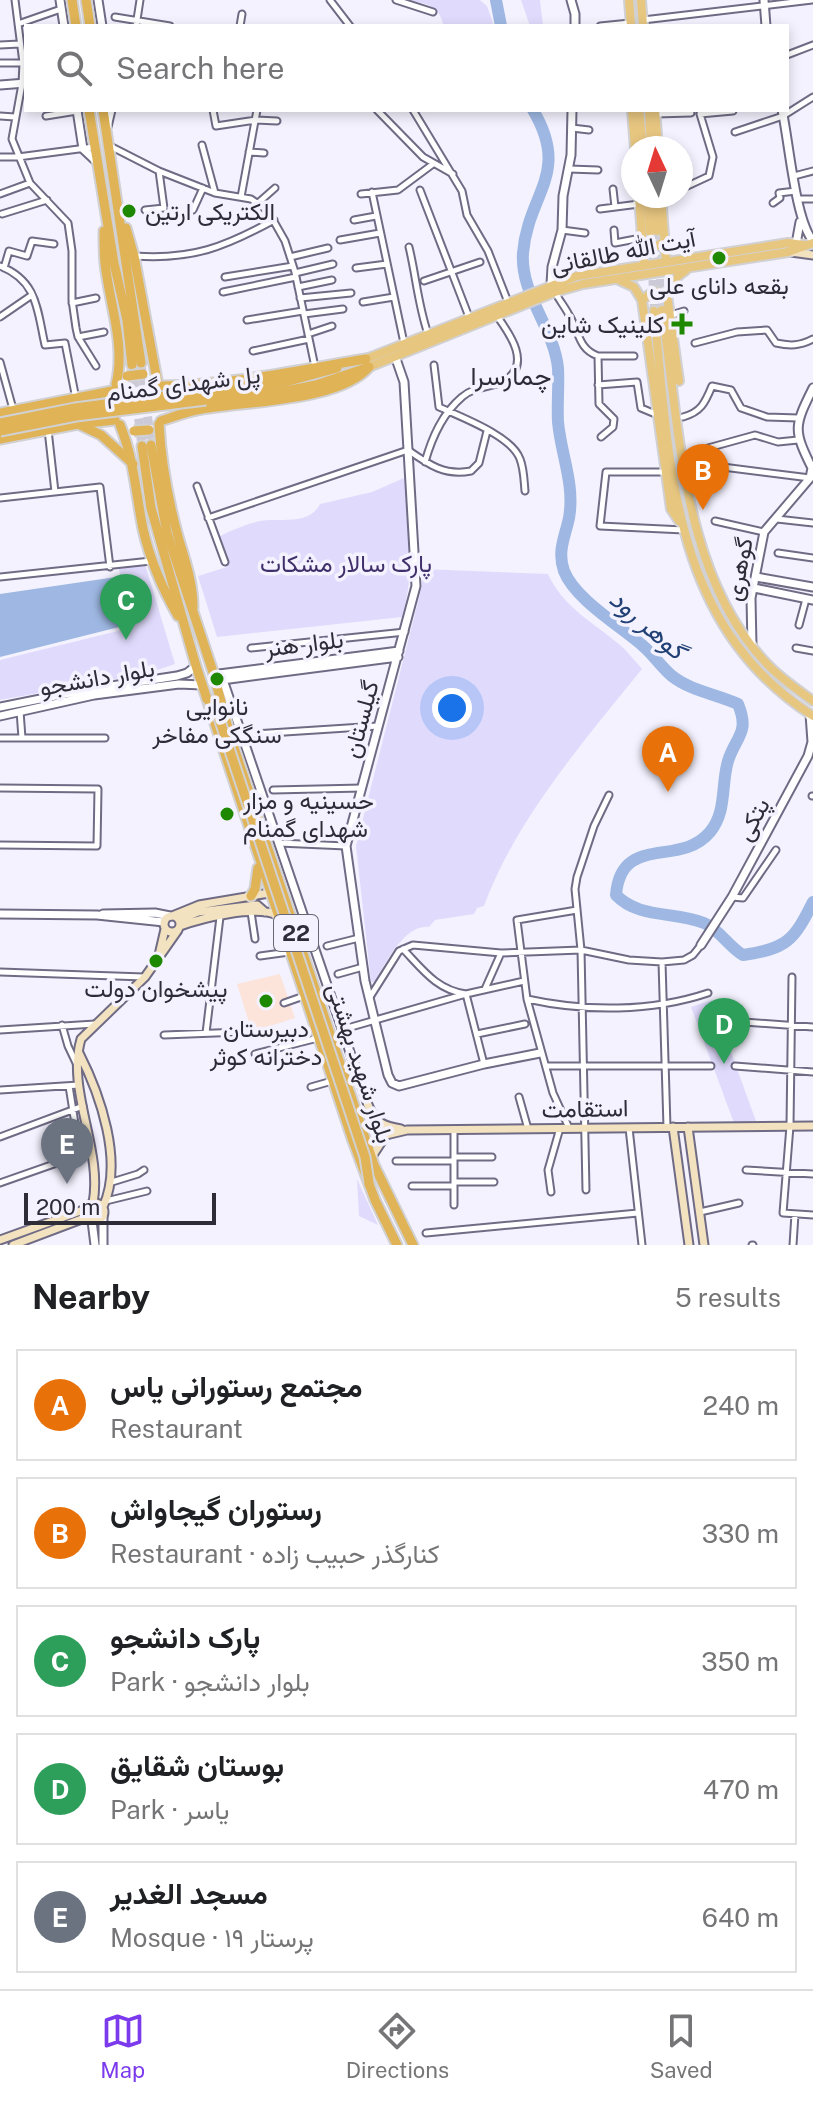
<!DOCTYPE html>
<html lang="en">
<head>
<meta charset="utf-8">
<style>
	body { margin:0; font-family:"Public Sans",Vazirmatn,sans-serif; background:#f2f2f2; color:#202124 }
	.compass { position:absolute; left:621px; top:136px; width:72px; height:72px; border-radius:50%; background:#fff; box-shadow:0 4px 12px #0003; rotate:356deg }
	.scale { position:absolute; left:24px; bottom:20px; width:192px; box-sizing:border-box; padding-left:8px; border:4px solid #2d2c37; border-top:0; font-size:22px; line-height:28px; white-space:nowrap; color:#2d2c37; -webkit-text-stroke:6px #f4f2fe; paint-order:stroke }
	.you { position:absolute; left:452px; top:708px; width:28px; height:28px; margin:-20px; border:6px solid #fff; border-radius:50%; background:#1a73e8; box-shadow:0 0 0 12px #1a73e833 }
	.badge { display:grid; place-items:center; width:52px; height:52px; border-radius:50%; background:#7c3aed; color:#fff; font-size:26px; font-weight:700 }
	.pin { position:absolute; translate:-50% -66px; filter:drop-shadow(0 2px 4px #0008) }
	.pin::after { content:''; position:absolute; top:42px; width:28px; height:24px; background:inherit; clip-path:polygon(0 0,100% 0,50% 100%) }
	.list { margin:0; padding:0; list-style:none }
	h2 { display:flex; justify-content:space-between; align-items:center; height:104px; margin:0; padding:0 32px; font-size:34px }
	h2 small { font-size:26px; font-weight:400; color:#757577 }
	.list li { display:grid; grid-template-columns:52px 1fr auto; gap:24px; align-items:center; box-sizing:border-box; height:112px; margin:0 16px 16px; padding:0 16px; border:2px solid #e0e0e0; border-radius:0px }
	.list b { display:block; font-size:30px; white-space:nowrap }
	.list p { margin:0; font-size:26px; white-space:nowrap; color:#757577 }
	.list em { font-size:26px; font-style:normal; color:#757577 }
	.icon { flex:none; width:44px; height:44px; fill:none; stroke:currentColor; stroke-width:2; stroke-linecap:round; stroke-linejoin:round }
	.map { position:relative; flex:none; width:813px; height:1245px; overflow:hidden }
	.search { position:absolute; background:#fff; box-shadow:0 4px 12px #0003; left:24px; right:24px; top:24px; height:88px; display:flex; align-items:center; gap:20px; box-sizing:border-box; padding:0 28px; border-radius:0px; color:#757577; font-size:30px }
	.sheet { height:744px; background:#fff }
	nav { display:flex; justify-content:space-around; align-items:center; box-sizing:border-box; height:112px; border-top:2px solid #e0e0e0; background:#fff; font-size:22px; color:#757577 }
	nav a { display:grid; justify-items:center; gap:4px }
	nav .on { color:#7c3aed }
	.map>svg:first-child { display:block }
	.education { fill:#fce4da }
	.green { fill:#e0dbfc }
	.water { fill:#9eb8e3 }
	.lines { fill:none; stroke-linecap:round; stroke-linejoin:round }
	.river { stroke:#9eb8e3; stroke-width:12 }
	.primary-tunnel { stroke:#cccad6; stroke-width:8; stroke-dasharray:8 4; stroke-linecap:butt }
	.trunk-tunnel { stroke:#cccad6; stroke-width:9; stroke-dasharray:9 4.5; stroke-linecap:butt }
	.minor-casing { stroke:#6f6b85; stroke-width:9 }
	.tertiary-casing { stroke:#6f6b85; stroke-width:11 }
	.secondary-casing { stroke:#6f6b85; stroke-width:11 }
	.primary-casing { stroke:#d1d1d3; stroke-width:12 }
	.trunk-casing { stroke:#d1d1d3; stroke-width:13 }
	.minor { stroke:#fff; stroke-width:5 }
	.tertiary { stroke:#fff; stroke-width:7 }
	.secondary { stroke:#f3e2c0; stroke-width:7 }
	.primary { stroke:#e7c680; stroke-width:8 }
	.trunk { stroke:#dfb356; stroke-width:9 }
	.trunk-bridge-casing { stroke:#d1d1d3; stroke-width:13; stroke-linecap:butt }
	.trunk-bridge { stroke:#dfb356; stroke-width:9 }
	.poi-dot { fill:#1e8900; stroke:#f4f2fe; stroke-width:3 }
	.labels { text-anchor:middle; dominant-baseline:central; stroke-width:7; stroke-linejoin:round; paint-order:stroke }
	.shield { fill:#f4f2fe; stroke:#696773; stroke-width:2 }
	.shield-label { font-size:22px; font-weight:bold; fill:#2d2c37 }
	.poi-label { font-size:24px; fill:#2d2c37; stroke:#f4f2fe }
	.street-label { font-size:24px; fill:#2d2c37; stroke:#f4f2fe }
	.park-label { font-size:24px; fill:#3f2f6a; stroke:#f4f2fe }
	.neighbourhood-label { font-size:26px; fill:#2d2c37; stroke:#f4f2fe }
	.water-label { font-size:26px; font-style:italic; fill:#214075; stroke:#f4f2fe }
</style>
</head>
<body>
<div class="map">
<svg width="813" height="1245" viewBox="0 0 813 1245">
	<rect width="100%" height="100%" fill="#f4f2fe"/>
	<path class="education" d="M280,974L295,1018L252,1032L237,984Z"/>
	<path class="green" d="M410,0H480L487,6L494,26H444C437,4 431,6 410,0Z
		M521,0H540L543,26H530Z
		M404,478C409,527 416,569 402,617L217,637L198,576L227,567L216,538C230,531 245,524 260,521C279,517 308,527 320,504L372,492Z
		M145,564L175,664L148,673L0,700V660L126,629L119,568Z
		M422,569L548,574C563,607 594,623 620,645C628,652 635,661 642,669C584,741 516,819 484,906L477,908L474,914L435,920L429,927C405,924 385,963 375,982H371L356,846L422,586Z
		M712,1000L756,1121L734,1123L691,1007Z
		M357,1179L378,1225L359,1216Z"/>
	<path class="water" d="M116,577L123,626L0,657V594Z"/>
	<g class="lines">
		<path class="river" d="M496,0L501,26
			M533,110C571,174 528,193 523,253C520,294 554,328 558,368C559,386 557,404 558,422C561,455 575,484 569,518C565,537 557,551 564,571C575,599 619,625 642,645C653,654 661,667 672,676C691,691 716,694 738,704C750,733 736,736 728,761C721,784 727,812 710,832C680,868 621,833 616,895C639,919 674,911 704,923C719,929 729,947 743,955C787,949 794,940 813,902"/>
		<path class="primary-tunnel" d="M657,231L662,310
			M650,232L654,311"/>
		<path class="trunk-tunnel" d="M141,363L151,445
			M132,365L142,446"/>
		<g class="minor-casing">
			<path id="minor" d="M15,0L23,63L22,84L12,139L30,183L68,223L72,251V300L76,328L78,337L96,366
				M330,0L350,26
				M396,0L433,12
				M115,17L170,26
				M643,20L812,0
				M18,24L61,9
				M136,26L140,0
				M240,26L242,14
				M600,26L630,23
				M0,45L20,44
				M787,55L813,45
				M0,63H23
				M213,110L216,126L256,120L277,121
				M377,110L423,157L453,174
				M413,110L462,191L467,215L488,251L508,302
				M656,114L691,113
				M0,116L15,117
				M46,116L77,111
				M572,128L589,130
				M735,132L783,116L813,97
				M202,145L215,193
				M110,146L159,171L215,193L251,199L268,211L285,241L295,272L315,367
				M249,152L264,153
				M0,157H18L94,147
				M569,169L598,170
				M794,176L813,171
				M613,189L615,207
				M681,189L709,176L713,157L700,114L733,111
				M420,190L469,317
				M372,192L404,343
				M0,194L30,183
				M361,194L398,190L433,164
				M241,197L257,110
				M798,199H813
				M258,203L275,188
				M773,203L780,198L779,193L796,191
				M600,209L639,204
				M145,210L164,208L159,171
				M193,210L203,188
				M2,214L47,200
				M354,220L376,216
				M562,230L585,233
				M614,230L615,243L641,238
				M340,240L380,233
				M409,247C416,276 418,305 428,334
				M135,256C192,260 225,247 274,220
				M290,257L328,248
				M0,266C38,281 37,310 45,345L65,343L76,399
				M4,268L9,251L27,256L32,241L54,244
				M356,268L387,264
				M295,273L333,264
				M225,277L293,266
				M424,281L480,262
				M298,287L332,280
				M223,292L296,277
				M555,292C559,300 565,307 569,315C579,331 578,349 598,356L599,404L614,419L613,427L601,437
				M300,298L351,293
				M363,302L394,297
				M72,303L96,298
				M304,314L343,309
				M671,315L684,311
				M0,317L32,295
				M247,320L303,311
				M308,334L332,326
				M78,337L104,332
				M695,343L737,332L767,330L776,343C790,346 800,346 813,339
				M253,351L309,339
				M598,356H634
				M0,362L13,409
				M434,365L439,407C461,417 512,436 520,459C524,469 524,481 525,491
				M598,385L637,382L641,408L653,413
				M683,417C701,412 705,403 712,386L731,390L741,408L767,417L798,418
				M48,430L55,492
				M798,440L778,442L755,435L708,448L705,457L707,465L810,478
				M425,462C432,437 442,414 462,397C474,386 491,388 504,381C532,365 510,334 497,316
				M666,472H606L600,526L684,530
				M197,486L225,562
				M0,498L100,487L110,567
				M208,518L408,450C429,465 445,476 471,471L479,463L487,431
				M777,519L813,523
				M715,521L764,532
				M778,553L813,558
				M0,577L151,561
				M799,625L806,599
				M251,648L405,632
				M796,648L813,651
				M20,711L22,738
				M240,735L378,726
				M0,738H105
				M0,788L98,789L97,846L0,845
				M273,790L362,788
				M812,796H813
				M279,843L346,846
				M732,897L743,898L776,850
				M251,912L255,939
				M327,946L359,938
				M403,949C423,970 437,990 466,994L524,981
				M260,956L289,952
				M662,962L667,1127
				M0,972L144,977
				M338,974L363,967
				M792,977L790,1126L783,1213L813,1215
				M485,989L501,953
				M370,997L399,951L413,945L501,953L581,950L629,960L662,962L684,960L693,955L701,945
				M527,999C586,1012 651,1012 708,993
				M284,1003L304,996
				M718,1020L813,1027
				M62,1025L68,1046L77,1065
				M351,1027L466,994L484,1064
				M0,1030L95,1024
				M206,1033L220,917
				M477,1034L525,1024
				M164,1035L241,1032
				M255,1054L318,1038
				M547,1066H711
				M735,1066L813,1072
				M69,1086L76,1130
				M311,1087L332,1081
				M0,1090L79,1085
				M519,1097L528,1129
				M569,1128L553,1093L527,999L517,920L577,910
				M629,1128L642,1245
				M454,1130V1205
				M0,1137L83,1106
				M454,1157H492
				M396,1161H454
				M746,1170L813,1174
				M112,1182L138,1174L144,1170
				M454,1182H494
				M0,1183L91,1151
				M412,1186H454
				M586,1190L581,950L575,889L577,877L594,826L609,795
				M551,1192L548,1170L560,1128
				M106,1201L147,1191
				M700,1212L739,1203
				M426,1233L638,1213
				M752,1245H753
				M793,1245L795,1214"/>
		</g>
		<g class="tertiary-casing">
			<path id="tertiary" d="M60,0L64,26
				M98,0L102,26
				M571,0L575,14V26
				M764,0L766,26
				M0,85L26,83
				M77,110L83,149L98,163
				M782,110C789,141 795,220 813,241
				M107,127L111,110
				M796,244L800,222
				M551,284L552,267L562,230L563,196L571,155L572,110
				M395,356L404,382L416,586L346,846L365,981L388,1075L392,1083L399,1086L484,1064L540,1053
				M812,468C793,430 794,426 813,388
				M756,577L813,587
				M754,588L813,600
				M752,646L751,598L764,532L810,478L812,468
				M219,674L399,651
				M221,674L368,1105
				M222,680L398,657
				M0,707L85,690L177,676L187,673L196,666
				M0,716L94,695L179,684L202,685
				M0,914L97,915L164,922
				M103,914L155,913L170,916
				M701,945L732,897L808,756L812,742L810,714
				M92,1221L95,1245
				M103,1245V1216"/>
		</g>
		<g class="secondary-casing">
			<path id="secondary" d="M791,252L813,255
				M164 924a8 8 0 1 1 16 0a8 8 0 1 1-16 0Z
				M172,916L199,905L269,893
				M179,920L198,912L257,905L265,912
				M180,926C202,918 255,905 277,915
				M159,955L165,929
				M79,1053C100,1094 124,1162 103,1207
				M368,1105C376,1123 383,1126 401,1129
				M673,1127L689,1245
				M688,1127L704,1245
				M371,1158L386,1135L407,1130L813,1126
				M86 1212a9 9 0 1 1 18 0a9 9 0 1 1-18 0Z
				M93,1203C103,1150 66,1090 81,1039L145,977L178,930
				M0,1240L86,1209
				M13,1245L87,1217"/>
		</g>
		<g class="primary-casing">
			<path id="primary" d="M629,0L631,26
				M641,0L643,26
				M632,110L635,148
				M639,110L643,148
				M649,110L651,148
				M655,110L658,148
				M639,196L644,264
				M647,196L650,232
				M655,196L657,231
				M661,196L666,260
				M643,243L653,248L664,242
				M619,280L634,287L642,300L671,509L679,521
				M642,300L654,291L667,295
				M662,310C680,428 681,578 770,667C783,680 798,690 813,701
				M654,311C670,463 670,624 813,716
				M366,359L577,276L788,243L804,245
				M369,367L555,292L583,284L788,252L813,243
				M679,381L667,295L678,276L686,270"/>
		</g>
		<g class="trunk-casing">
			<path id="trunk" d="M72,0L76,26
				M86,0L90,26
				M89,110L114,263L127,320L132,365
				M103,110L141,363
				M126,228L134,256L157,380
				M104,231C104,242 104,253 105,263C109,302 126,345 116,384
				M162,386C231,385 299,370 366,359
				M205,391L289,381L337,368
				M206,400L291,390L316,385L366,368
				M0,413L112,391
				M161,421C173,417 185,412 197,410C242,401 339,402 369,367
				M78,424L101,435L133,464
				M159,424C161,460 167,494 176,529C183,556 193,579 193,608
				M120,425C134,459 136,494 143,529C150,560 162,588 178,616
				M0,439L78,424L115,420
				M151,445L167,533L214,675L230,736L374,1165L413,1245
				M142,446L151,508L196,666L352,1138L375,1200L397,1245
				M251,896L255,889L258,868"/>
		</g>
		<use href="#minor" class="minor"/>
		<use href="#tertiary" class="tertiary"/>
		<use href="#secondary" class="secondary"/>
		<use href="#primary" class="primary"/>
		<use href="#trunk" class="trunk"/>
		<g class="trunk-bridge-casing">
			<path id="trunk-bridge" d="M127,376L143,374
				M0,423L75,408L205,391
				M0,431L76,416L206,400
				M134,431L149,430
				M207,699L217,712L365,1157L369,1183"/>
		</g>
		<use href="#trunk-bridge" class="trunk-bridge"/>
	</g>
	<g class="poi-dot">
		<circle cx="129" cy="211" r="8"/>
		<circle cx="719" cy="258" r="8"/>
		<path d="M678 312h8v8h8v8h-8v8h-8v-8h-8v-8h8z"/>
		<circle cx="217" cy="679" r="8"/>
		<circle cx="227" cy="814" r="8"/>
		<circle cx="156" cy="961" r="8"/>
		<circle cx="266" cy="1001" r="8"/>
	</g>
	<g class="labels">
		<rect class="shield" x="274" y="915" width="44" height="36" rx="6"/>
		<g class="shield-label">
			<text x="296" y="933">22</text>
		</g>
		<g class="poi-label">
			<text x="145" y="211" text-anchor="start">الکتریکی ارتین</text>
			<text x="719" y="285">بقعه دانای علی</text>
			<text x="664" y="324" text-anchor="end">کلینیک شاین</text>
			<text x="217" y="706">نانوایی<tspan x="217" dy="28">سنگکی مفاخر</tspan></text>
			<text x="243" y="800" text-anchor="start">حسینیه و مزار<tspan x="243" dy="28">شهدای گمنام</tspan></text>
			<text x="156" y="988">پیشخوان دولت</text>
			<text x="266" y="1028">دبیرستان<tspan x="266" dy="28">دخترانه کوثر</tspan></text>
		</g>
		<g class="street-label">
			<text transform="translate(623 251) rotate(-11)">آیت الله طالقانی</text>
			<text transform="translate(183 383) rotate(-7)">پل شهدای گمنام</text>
			<text transform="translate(738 569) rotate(-79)">گوهری</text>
			<text transform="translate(304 643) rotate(-7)">بلوار هنر</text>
			<text transform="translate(97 677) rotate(-10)">بلوار دانشجو</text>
			<text transform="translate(360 719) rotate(-75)">گیلستان</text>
			<text transform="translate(752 819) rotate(-62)">پتکی</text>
			<text transform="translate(361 1063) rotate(72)">بلوار شهید بهشتی</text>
			<text transform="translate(585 1108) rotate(-1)">استقامت</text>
		</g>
		<g class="park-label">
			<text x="346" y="563">پارک سالار مشکات</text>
		</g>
		<g class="neighbourhood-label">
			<text x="511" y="375">چمارسرا</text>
		</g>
		<g class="water-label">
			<text transform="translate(648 624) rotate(41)">گوهر رود</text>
		</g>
	</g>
</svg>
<svg class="compass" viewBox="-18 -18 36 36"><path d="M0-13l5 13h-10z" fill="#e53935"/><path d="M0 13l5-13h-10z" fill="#757577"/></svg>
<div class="scale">200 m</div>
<div class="you"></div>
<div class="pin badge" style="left:668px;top:792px;background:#e8710a">A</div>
<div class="pin badge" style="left:703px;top:510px;background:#e8710a">B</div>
<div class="pin badge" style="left:126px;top:640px;background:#2e9e5b">C</div>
<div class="pin badge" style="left:724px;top:1064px;background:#2e9e5b">D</div>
<div class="pin badge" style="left:67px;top:1184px;background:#6b7280">E</div>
<div class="search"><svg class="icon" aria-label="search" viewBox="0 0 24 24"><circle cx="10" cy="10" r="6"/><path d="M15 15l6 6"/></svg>Search here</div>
</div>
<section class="sheet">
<h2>Nearby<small>5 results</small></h2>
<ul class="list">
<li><span class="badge" style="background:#e8710a">A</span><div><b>مجتمع رستورانی یاس</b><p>Restaurant</p></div><em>240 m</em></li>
<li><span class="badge" style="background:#e8710a">B</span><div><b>رستوران گیجاواش</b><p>Restaurant · کنارگذر حبیب زاده</p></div><em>330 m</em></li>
<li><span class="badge" style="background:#2e9e5b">C</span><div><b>پارک دانشجو</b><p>Park · بلوار دانشجو</p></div><em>350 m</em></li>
<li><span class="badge" style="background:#2e9e5b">D</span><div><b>بوستان شقایق</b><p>Park · یاسر</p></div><em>470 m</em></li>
<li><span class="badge" style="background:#6b7280">E</span><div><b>مسجد الغدیر</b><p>Mosque · پرستار ۱۹</p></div><em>640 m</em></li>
</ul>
</section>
<nav>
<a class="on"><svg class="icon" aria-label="map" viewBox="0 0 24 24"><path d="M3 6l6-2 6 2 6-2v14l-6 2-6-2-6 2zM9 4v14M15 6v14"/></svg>Map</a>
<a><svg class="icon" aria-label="directions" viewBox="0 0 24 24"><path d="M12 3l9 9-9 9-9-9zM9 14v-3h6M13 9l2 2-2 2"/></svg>Directions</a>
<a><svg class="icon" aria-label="saved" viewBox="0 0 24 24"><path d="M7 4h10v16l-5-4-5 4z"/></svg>Saved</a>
</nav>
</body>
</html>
